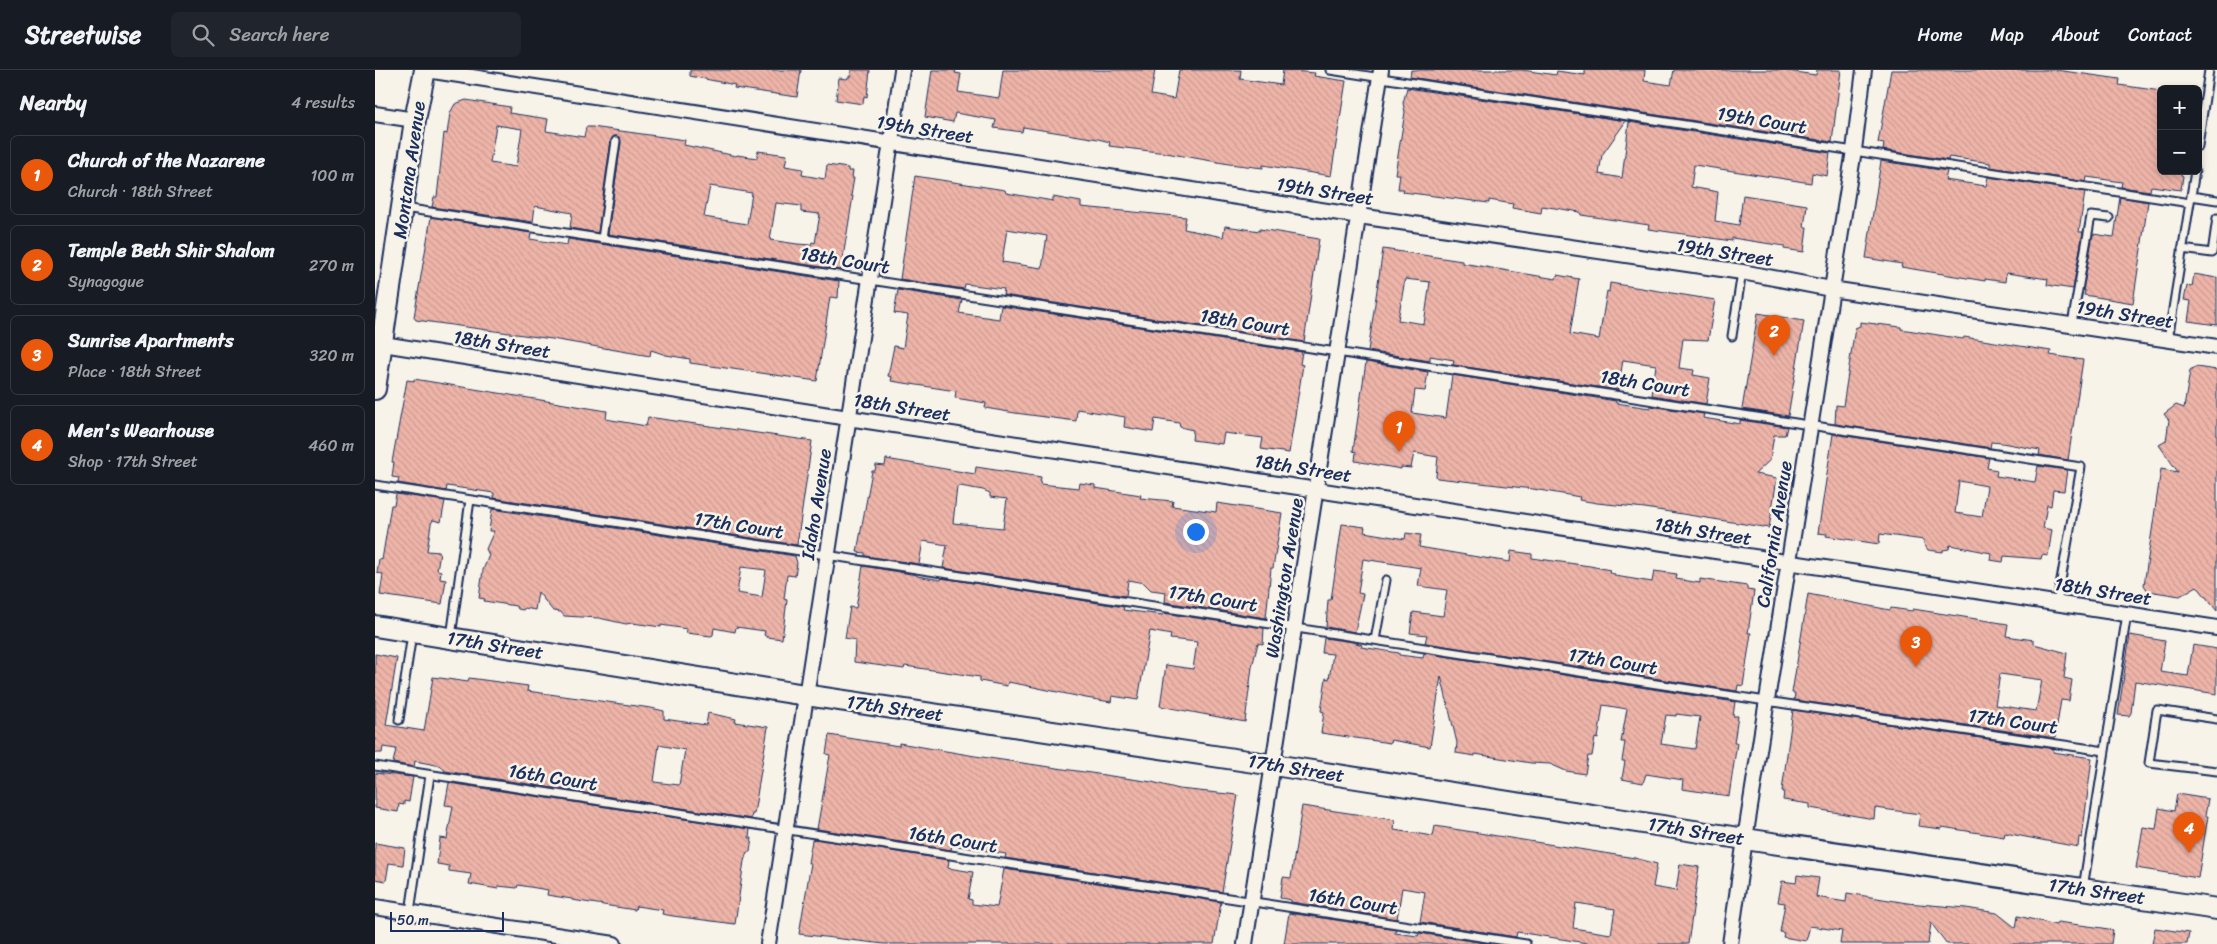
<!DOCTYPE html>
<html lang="en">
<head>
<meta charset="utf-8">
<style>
	body { margin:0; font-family:Sriracha,sans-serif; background:#20242c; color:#f1f3f6 }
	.controls { position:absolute; right:15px; top:15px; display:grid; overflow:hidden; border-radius:8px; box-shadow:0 2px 8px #0003 }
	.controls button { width:45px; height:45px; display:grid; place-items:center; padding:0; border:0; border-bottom:1px solid #363941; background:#171b24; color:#f1f3f6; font:25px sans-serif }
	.scale { position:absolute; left:15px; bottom:12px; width:114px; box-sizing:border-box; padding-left:5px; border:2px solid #1b2f5e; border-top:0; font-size:14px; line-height:18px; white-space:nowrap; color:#1b2f5e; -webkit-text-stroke:4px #f7f3e8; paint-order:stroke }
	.you { position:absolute; left:820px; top:461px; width:18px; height:18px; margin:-12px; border:4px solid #fff; border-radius:50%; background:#1a73e8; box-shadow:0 0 0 8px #1a73e833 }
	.badge { display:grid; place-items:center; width:32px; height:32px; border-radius:50%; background:#ea580c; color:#fff; font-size:16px; font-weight:700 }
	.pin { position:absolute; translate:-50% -41px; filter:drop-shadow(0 1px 2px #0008) }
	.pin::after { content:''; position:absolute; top:26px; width:18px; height:15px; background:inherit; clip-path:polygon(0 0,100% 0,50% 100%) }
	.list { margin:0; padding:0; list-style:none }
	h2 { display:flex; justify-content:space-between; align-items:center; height:65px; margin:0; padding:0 20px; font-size:21px }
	h2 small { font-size:16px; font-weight:400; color:#9ea1a6 }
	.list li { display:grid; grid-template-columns:32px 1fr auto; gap:15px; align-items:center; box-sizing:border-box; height:80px; margin:0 10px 10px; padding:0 10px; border:1px solid #363941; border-radius:8px }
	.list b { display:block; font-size:19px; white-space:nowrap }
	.list p { margin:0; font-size:16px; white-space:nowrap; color:#9ea1a6 }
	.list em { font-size:16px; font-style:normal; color:#9ea1a6 }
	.icon { flex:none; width:28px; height:28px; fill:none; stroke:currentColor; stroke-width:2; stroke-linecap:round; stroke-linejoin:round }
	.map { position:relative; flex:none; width:1842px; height:874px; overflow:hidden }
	header { display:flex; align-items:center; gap:30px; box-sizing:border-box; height:70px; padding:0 25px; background:#171b24; border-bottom:1px solid #363941 }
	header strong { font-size:24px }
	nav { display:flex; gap:28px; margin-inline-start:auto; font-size:18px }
	.search { width:350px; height:45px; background:#20242c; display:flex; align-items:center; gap:12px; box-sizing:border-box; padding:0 18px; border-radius:8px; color:#9ea1a6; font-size:19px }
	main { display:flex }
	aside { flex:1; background:#171b24 }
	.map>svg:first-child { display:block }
	.building { fill:url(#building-back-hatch); stroke:#1b2f5e; fill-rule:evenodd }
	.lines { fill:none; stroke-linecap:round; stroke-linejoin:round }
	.lane-casing { stroke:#1b2f5e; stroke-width:11 }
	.street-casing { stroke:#1b2f5e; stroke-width:18 }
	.secondary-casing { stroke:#1b2f5e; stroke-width:24 }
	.lane { stroke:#f7f3e8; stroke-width:7 }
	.street { stroke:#f7f3e8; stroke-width:14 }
	.secondary { stroke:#f7f3e8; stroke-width:20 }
	.labels { text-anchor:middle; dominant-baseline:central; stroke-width:5; stroke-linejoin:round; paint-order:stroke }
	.street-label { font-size:19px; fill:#1b2f5e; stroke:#f7f3e8 }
</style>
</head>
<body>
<header>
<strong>Streetwise</strong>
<div class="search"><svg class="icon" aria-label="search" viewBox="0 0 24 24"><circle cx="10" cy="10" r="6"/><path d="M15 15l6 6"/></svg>Search here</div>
<nav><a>Home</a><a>Map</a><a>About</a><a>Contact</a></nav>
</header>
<main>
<aside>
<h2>Nearby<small>4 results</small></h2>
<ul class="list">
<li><span class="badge">1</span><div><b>Church of the Nazarene</b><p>Church · 18th Street</p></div><em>100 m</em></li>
<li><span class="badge">2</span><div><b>Temple Beth Shir Shalom</b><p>Synagogue</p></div><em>270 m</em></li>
<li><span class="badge">3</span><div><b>Sunrise Apartments</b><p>Place · 18th Street</p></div><em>320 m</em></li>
<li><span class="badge">4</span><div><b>Men's Wearhouse</b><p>Shop · 17th Street</p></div><em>460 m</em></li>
</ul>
</aside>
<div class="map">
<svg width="1842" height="874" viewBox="0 0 1842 874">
	<defs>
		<pattern id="building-back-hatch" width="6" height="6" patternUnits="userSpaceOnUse" patternTransform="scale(1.25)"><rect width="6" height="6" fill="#eeb4a8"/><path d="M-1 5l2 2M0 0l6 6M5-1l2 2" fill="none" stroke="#cc9b93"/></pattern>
	</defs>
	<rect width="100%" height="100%" fill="#f7f3e8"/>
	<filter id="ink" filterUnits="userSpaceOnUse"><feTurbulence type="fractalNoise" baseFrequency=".02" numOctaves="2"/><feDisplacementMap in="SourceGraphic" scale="10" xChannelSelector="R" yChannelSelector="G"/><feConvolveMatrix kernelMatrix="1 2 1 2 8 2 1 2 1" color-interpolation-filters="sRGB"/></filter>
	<g filter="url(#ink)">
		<path class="building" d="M315,0H426L422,27L359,18L360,15L315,6Z
			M476,0H495L492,27L489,26L488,34L461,30L464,8L472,9L473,7H475Z
			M557,0H581L580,3L586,4L583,22L624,28L628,0H780L776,25L799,29L804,0H866L865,9L906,15L908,0L940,3L939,6L971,11L956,106L888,95V98L854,94L791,83L734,76L735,72L723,69L648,57L647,62L619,58L621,50L580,43L578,52L550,47Z
			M1036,0H1147L1181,5L1182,1L1210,5V0H1270L1269,11L1296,15L1299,0H1405L1441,5L1442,0H1466L1457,72L1035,7Z
			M1516,0H1681L1745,9L1744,15L1786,21V101H1806V105L1808,106L1806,120L1776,116L1775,121L1746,117L1747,112L1712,107L1711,112L1615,97V93L1574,87L1573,90L1508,80L1509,74L1503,73Z
			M1032,18L1251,51L1227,85L1224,104L1247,108L1254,52L1455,83L1452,106L1437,103L1436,113L1319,95L1316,117L1343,122L1340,151L1364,155L1368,125L1432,135L1429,157H1432L1429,182L1409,179V176L1357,168V171L1273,159L1274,155L1206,145L1205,142L1167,136L1166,143L1137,138L1138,134L1114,130V133L1028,122L1029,119H1023L1025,104H1020L1030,42L1028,33Z
			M91,30L135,37L134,43L173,49L171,61L209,67L211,57H217L310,70L309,75L361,86L362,85L382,88L383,81L412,85L410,96L428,99L427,105L450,109L452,95L473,98V101H478L477,108H479L476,126H478L466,200L233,164L246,72L242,66H239L236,70L223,163L195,158L197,143L160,136L158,152L57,137L59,127H62L69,63L72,64L75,43L80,34ZM121,55L147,59L141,97L115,93ZM335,116L377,123L372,154L329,147ZM401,133L426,136V142L445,144L440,173L437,172L436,175L422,174L395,170Z
			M1506,91L1572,101L1570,110L1611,116L1613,107L1710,122L1704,162H1708L1698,219L1672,215L1673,209L1631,203L1630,212L1610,209V211L1526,197L1527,194L1491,188Z
			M540,106L630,120L631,123L678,131V127L706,132V137L811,147L809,159L848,167L850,156L885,161V159L944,169L929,272L628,225L629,219L590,214L589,219L525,209ZM632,159L672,166L667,198L627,192Z
			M1745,127L1773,132L1758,233L1709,225L1710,221L1708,220L1718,164L1739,167Z
			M56,147L156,163L155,169L192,175L193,169L464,211L463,228L455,227L442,311L315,293V289L291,285L276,280L275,286L177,269L41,250L39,247Z
			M1008,179L1087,191V193L1181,209L1182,205L1204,209L1195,264L1224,269L1232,221L1234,222L1235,213L1340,230L1333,270L1308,269L1304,298L1319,300L1318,305L1335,308L1331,334L1277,325L1281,295L1248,290L1243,320L1078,295L1079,290L1055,286V291L993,281ZM1030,209L1055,212L1049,254L1023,250Z
			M1819,204L1842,208V255L1813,251L1816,231L1809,230L1812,216L1817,217Z
			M523,220L587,230L584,243L624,249L626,236L927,282L925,294L928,295L914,383L886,379L888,368L849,363L847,374L817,370L818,360L805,357L804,353L780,349L778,362L749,357L750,347L702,339L701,351L640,343L610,338L611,333L580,328L581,321L516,311L517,307L513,306L519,276L528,278L533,245L519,243Z
			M1383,243L1429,251L1413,346L1367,339Z
			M1485,252L1526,257V259L1588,269L1589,267L1676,281L1675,285L1708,290L1693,390L1664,385L1665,380L1627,373L1616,372L1615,378L1460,354L1461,335L1468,336L1480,258L1485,256Z
			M991,292L1053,302L1050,321L1040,320L1037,343L1071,348L1077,305L1241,331V333L1275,338V336L1329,344L1328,348L1365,354V350L1412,357L1410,365H1399L1395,390L1380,404L1402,408L1394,458L1270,438L1222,433L1204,430L1205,427L1158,419L1062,408L1061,406L1063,387L1039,383L1036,398L1026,397V399L980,391L981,382L978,381Z
			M1821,297L1842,300V541L1822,516L1805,526L1773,521L1769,515L1786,399L1803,402L1784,375L1791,371L1794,350L1789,344L1801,335L1809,338L1815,301Z
			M39,309L232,341L231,349L271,356L273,347L437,371L422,475L119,428V423L72,416L71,421L23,413L24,408L17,407L19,392H17L32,310L39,311Z
			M1458,364L1614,388L1612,398L1622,400L1621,406L1660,412L1663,396L1692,400L1689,421L1678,420L1676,436L1672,435L1668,458L1677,460L1673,486L1667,485L1666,489L1629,486L1628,492L1615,490L1616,483L1575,475L1574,479L1568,480V482L1553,480L1549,474V470L1505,464L1504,474L1451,466L1452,464L1443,463ZM1584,411L1612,416L1607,447L1580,443Z
			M511,389L600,404L601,397L666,407L665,414L704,418L705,413L720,415V418L766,425L765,428L798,431L797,436L841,442L842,433L907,443L898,498H896L891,548L790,532L791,522L776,520L769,513L753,510L751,526L568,498L572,475L548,471L544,494L490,486V483L482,482L497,401H500L501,395L510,396ZM585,416L608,420L615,423V427L632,429L628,458L578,453L582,417Z
			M21,424L70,431L66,452L58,450L56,454L52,481L65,482L62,500L66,501L65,509L71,510L67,534L5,525L8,504L2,503L4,489L7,490L16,435H19Z
			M117,439L420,486L422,493L420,506L412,505L409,529L412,530L407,569L392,567L389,565L390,561L361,557L360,562L339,558L338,565L336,566L311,563L312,559L286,555V557L257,553L251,554L224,548L189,546L186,542L178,541L163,522L160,540L150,538L148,540L143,539L141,536L109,531L110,529L104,528L108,500L114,485L111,479L119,461H114ZM366,497L391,500L387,527L362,523Z
			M967,454L990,457L989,462L1030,469L1031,463L1046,465L1044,477L1103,487L1135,492L1136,481L1157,484V488L1215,496L1235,500L1234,503L1240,504V506L1277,512L1279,501L1302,504L1301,509L1325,513V509L1372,516V520L1379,521L1373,563H1376L1368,616L1363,615L1362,621L1050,573L1052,565L1035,563L1038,542L1068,546L1072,520L1043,516L1046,498L988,489L983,523L988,524L980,562L951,557L953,530H956Z
			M488,496L542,505V506L566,510L567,508L749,537L748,540L788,545V543L889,558L888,574L883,573L877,597L870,652L785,636L791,595L818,599L822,572L795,569L796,565L775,561L763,630L737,626L736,632L711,628L649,615L633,612L632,616L605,611V607L530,596L529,599L479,592L480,570L470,568L475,537L481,538Z
			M1433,524L1515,540L1516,538L1537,541L1538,539L1633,554L1631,566L1659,570V574L1692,583L1689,608L1697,610L1694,631L1686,630L1680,668L1419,630L1420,623H1417ZM1625,604L1667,610L1661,641L1620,635Z
			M1755,565L1790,571L1785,602L1813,606L1818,575L1842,579V624L1760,611L1756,643L1754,646L1743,645Z
			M949,568L978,572L987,575L986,577L1024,583V585L1048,588L1049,583L1360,632L1358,646H1363L1359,673H1362L1354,726L1307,719L1308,710L1271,704L1268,713L1247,709L1250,691H1247L1250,672H1246L1252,639L1228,635L1223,669L1220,668L1217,686H1213L1210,704L1191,701L1175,694L1156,693L1100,684V686L1081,683L1082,673L1066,606L1055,677L1016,670L1015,673L946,663L949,642L946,641L951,608L954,609L958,584L947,583ZM1301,644L1325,647L1320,679L1286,674L1291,645L1301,646Z
			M0,584L22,588L11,655L49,661L58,607L93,612L94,608L153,616L152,621L276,638L289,641V649L331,655L333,643L361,649L360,652L393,657L379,744H377L376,749L70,701L66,696L40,691L39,697L18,693L21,679L8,677L7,683H0ZM284,675L310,680L304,715L279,712Z
			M1418,640L1679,679L1678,682L1717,688L1707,768L1704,767L1703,777L1630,763L1629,767L1567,757V759L1543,756L1545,744L1500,738L1499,749L1435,738V734L1408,730L1409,721H1407Z
			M454,665L524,676V673L600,686L777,712L804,719L863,725L847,822L630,788L631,784L577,775L576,780L442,759L455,685L451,684Z
			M0,703L38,707L34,732L29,731V735L24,734L23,742L0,738Z
			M74,713L375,759L374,768H377L375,782H372L369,791L360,854L298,846L287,844L288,840L261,836L260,840L197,830V829L172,825L173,820L143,815L142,818L123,816V819L94,814L96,804L74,801V796L62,794L65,768L72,769L78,736L70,735Z
			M1802,724L1833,729L1830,746H1833L1823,808L1761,798L1768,757L1781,759L1784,738L1799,741Z
			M927,736L1020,750L1019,760L1058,766L1060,756L1260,788L1282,794L1278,817L1301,821L1305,794L1324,797L1313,874H1218L1142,862L1141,867L1045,852L1050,822L1027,818L1022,849L916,832V830L905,828L908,807L916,808ZM1201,833L1240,839L1236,864L1198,858Z
			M440,769L574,790L573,798L598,802L593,829L597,830V834L622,837L629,799L846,832L839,874H509L424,864L436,793H433L437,770Z
			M0,773L30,778L28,795L14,793L11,811L0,809Z
			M1422,805L1444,808L1441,827L1471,832L1472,823L1532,833L1591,838L1622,843L1641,858L1643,846L1681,855L1682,852L1728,858L1738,860L1736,874H1572L1556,853L1553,874H1465L1467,861L1435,856L1431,871L1408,867L1409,863L1405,862L1410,833L1403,832L1407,811L1421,813Z
			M914,843L1021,859L1020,863L1043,866L1044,863L1116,874H909Z
			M1780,858L1814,863L1812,874H1777Z"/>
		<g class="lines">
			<g class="lane-casing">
				<path id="lane" d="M955,0L1815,133
					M1823,76L1834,0
					M1816,126L1842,130
					M29,138L1706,397L1682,533
					M227,169L241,71
					M1807,179L1837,183L1842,148
					M1697,254L1716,146L1734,148
					M1357,266L1367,202
					M1793,270L1820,101
					M0,415L1391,631L1730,681
					M76,567L95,430
					M1000,570L1011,510
					M1842,649L1782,640L1774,693L1842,701
					M24,650L37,564
					M0,696L1151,874
					M1708,818L1752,544
					M35,842L55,705"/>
			</g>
			<g class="street-casing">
				<path id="street" d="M52,0L984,146L1367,202L1456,219L1842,277
					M0,44L40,50
					M8,274L473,348L1842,558
					M0,837L239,874
					M393,874L527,0
					M870,874L1006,0
					M1355,874L1370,769L1479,80L1489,0"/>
			</g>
			<g class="secondary-casing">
				<path id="secondary" d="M0,319L40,50L50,0
					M0,556L430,625L899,695L1370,769L1842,839"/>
			</g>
			<use href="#lane" class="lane"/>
			<use href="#street" class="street"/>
			<use href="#secondary" class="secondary"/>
		</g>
	</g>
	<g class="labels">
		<g class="street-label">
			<text transform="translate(1387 50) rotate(9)">19th Court</text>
			<text transform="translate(550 59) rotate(9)">19th Street</text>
			<text transform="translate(34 100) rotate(-82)">Montana Avenue</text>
			<text transform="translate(950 121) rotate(9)">19th Street</text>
			<text transform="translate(1350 182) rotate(9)">19th Street</text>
			<text transform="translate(470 190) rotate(9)">18th Court</text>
			<text transform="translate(1750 244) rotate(9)">19th Street</text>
			<text transform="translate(870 252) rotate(9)">18th Court</text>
			<text transform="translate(127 274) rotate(9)">18th Street</text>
			<text transform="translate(1270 313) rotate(9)">18th Court</text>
			<text transform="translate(527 337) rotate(9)">18th Street</text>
			<text transform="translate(928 398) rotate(9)">18th Street</text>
			<text transform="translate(441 434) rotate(-81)">Idaho Avenue</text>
			<text transform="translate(364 455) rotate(9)">17th Court</text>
			<text transform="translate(1328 461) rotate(9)">18th Street</text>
			<text transform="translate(1399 464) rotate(-81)">California Avenue</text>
			<text transform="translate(909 508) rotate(-81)">Washington Avenue</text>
			<text transform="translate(1728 521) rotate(9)">18th Street</text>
			<text transform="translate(838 528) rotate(9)">17th Court</text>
			<text transform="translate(120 575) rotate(9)">17th Street</text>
			<text transform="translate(1238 591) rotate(9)">17th Court</text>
			<text transform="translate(520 638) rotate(8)">17th Street</text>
			<text transform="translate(1638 651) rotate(8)">17th Court</text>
			<text transform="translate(921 698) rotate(9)">17th Street</text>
			<text transform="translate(178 707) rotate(9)">16th Court</text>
			<text transform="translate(1321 761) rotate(9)">17th Street</text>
			<text transform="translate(578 769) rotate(9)">16th Court</text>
			<text transform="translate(1722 821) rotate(8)">17th Street</text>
			<text transform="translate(978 831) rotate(9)">16th Court</text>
		</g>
	</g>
</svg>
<div class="controls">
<button>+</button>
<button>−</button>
</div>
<div class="scale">50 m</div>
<div class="you"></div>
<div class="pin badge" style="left:1024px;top:382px">1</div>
<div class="pin badge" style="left:1399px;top:286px">2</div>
<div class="pin badge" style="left:1541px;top:597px">3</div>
<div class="pin badge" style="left:1814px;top:783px">4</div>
</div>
</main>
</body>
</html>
